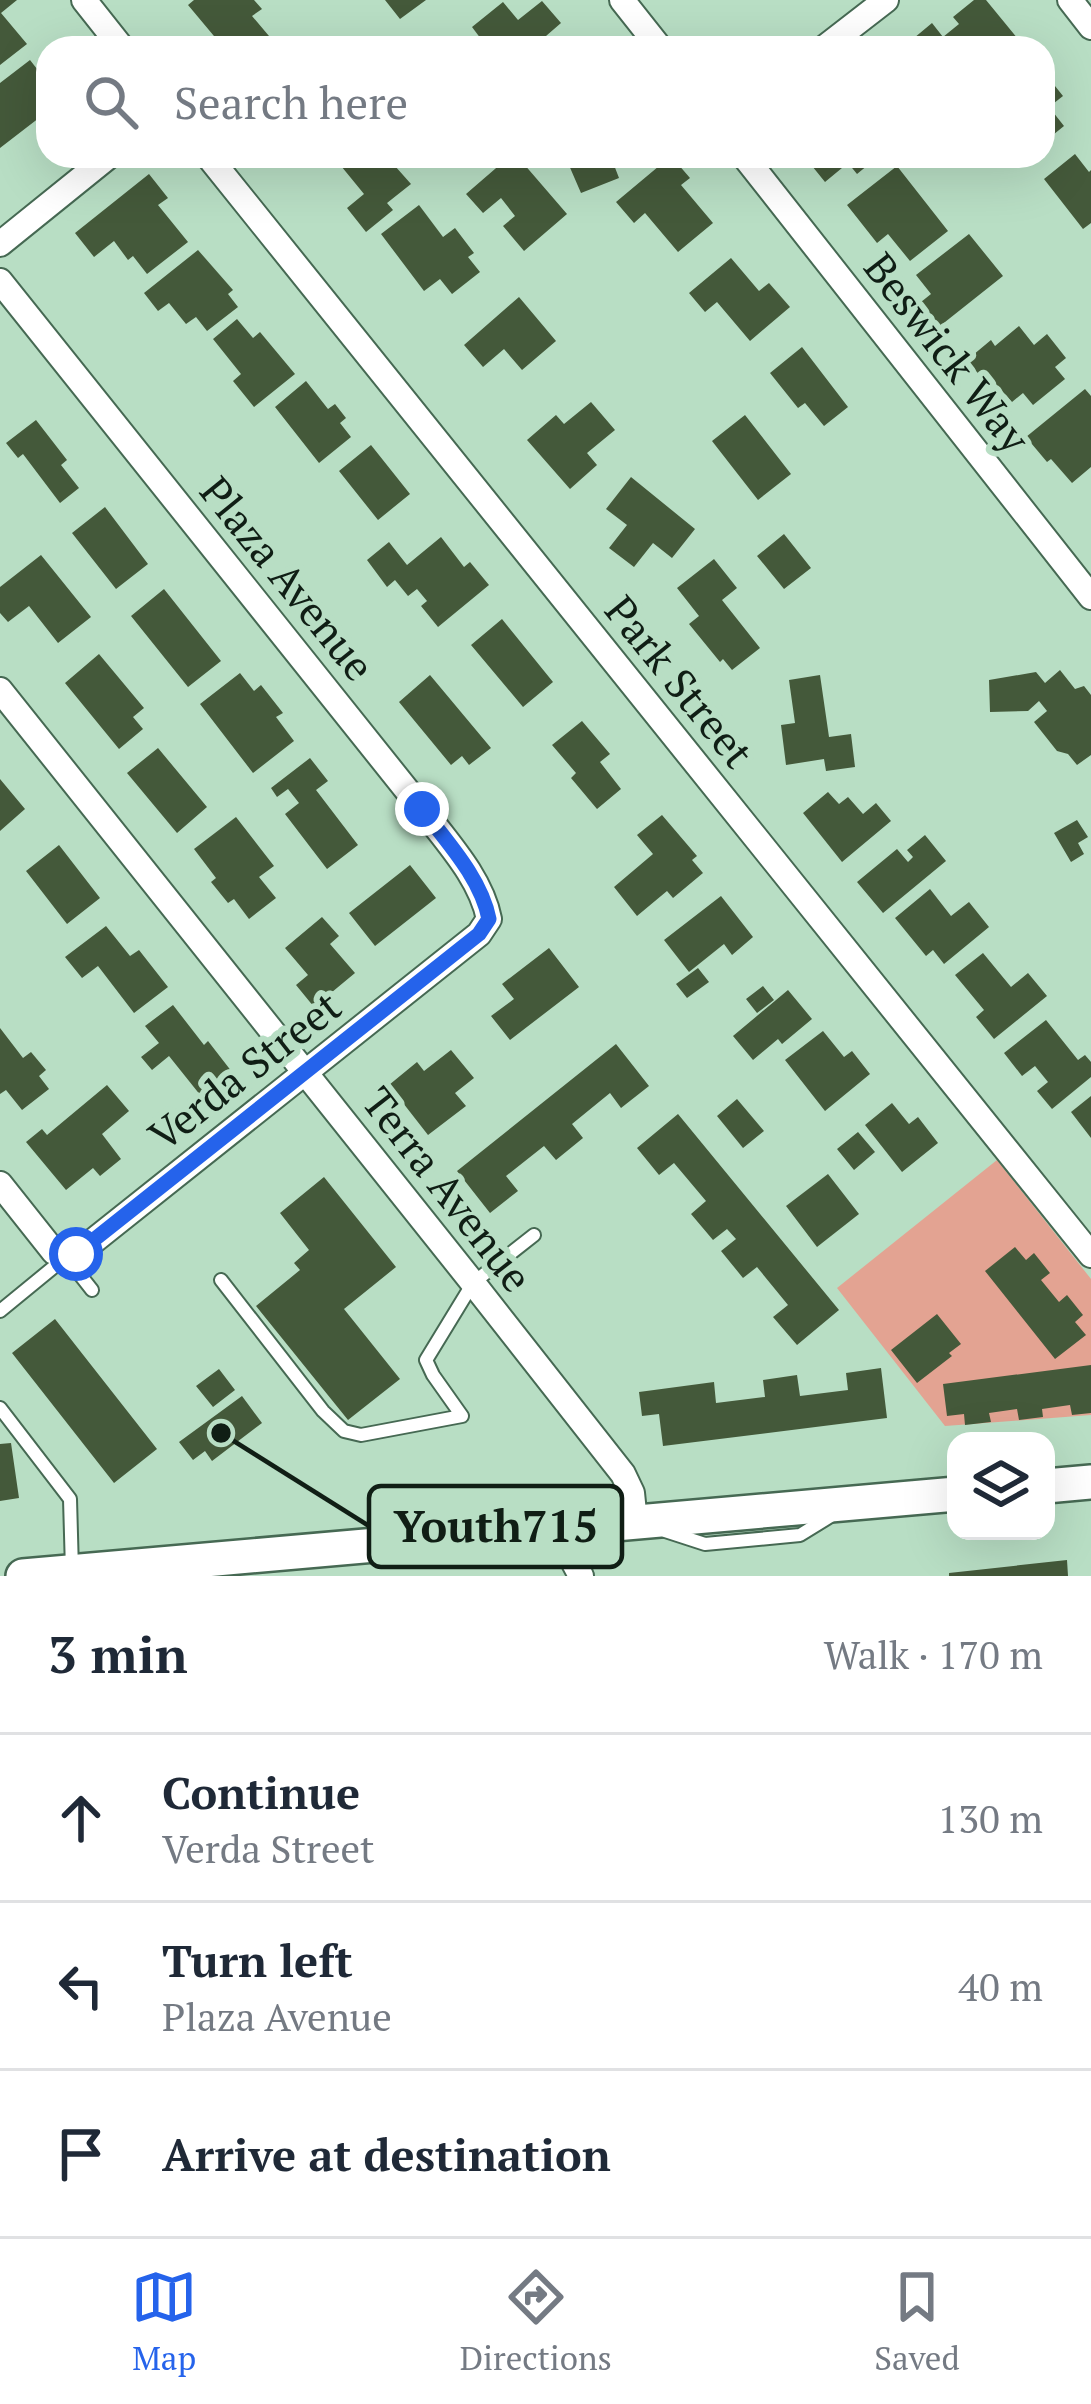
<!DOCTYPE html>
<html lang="en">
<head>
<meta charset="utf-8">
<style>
	body { margin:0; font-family:"PT Serif",serif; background:#f6f6f7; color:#1f2937 }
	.controls { position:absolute; right:36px; bottom:36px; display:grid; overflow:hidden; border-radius:24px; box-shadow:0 12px 48px #0002 }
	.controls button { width:108px; height:108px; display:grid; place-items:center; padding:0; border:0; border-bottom:3px solid #e0e1e3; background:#fff; color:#1f2937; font:60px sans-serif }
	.stop { position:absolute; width:36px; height:36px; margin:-27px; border:9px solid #2563eb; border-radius:50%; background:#fff }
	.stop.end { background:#2563eb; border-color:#fff; box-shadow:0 3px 12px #0008 }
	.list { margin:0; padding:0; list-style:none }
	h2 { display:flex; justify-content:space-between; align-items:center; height:156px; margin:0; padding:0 48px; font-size:51px }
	h2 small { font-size:39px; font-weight:400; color:#747a83 }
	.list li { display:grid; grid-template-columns:78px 1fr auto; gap:36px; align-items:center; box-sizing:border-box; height:168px; padding:0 48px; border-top:3px solid #e0e1e3 }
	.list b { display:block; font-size:45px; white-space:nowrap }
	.list p { margin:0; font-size:39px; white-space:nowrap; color:#747a83 }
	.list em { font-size:39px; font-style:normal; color:#747a83 }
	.icon { flex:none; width:66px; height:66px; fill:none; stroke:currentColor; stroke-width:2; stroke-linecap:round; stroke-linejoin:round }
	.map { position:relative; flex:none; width:1091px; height:1576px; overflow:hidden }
	.search { position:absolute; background:#fff; box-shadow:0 12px 48px #0002; left:36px; right:36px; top:36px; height:132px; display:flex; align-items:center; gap:30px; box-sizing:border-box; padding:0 42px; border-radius:36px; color:#747a83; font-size:45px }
	.sheet { height:660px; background:#fff }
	nav { display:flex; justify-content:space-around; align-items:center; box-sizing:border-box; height:168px; border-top:3px solid #e0e1e3; background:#fff; font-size:33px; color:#747a83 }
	nav a { display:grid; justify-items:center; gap:6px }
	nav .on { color:#2563eb }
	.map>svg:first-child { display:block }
	.green { fill:#e3a392 }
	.building { fill:#44593a }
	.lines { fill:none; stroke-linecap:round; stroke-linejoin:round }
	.lane-casing { stroke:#466953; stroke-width:16 }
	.street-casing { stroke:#466953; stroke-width:28 }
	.secondary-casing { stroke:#466953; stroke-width:38 }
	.lane { stroke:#fff; stroke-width:12 }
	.street { stroke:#fff; stroke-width:24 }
	.secondary { stroke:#fff; stroke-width:33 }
	.route { stroke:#2563eb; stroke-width:15 }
	.labels { text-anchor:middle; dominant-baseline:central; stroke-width:12; stroke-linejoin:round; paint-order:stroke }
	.street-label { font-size:42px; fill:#101e15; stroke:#b8dec4 }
	.leader { fill:none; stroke:#101e15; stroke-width:4.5 }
	.callout-dot { fill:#101e15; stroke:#b8dec4; stroke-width:4.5 }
	.callout { fill:#b8dec4; stroke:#101e15; stroke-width:4.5 }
	.callout-label { font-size:45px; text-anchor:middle; font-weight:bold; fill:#101e15 }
</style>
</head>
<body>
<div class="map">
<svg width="1091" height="1576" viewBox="0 0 1091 1576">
	<rect width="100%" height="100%" fill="#b8dec4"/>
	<path class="green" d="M997,1160L1091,1279V1415L945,1426L837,1288Z"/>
	<path class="building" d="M0,0H17L1,13L27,44L0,65Z
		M194,0H254L262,9L252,16L269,36L255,48H224L188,5Z
		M385,0H426L400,19Z
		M974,0H986L1018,39L1008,48H902L932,23L943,37L959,24L953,17Z
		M542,1L561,23L546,36L557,48H478L484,43L472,27L503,2L518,20Z
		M30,60L48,83V111L0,148V83Z
		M1043,71L1063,96L1049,107L1064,126L1043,143Z
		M1075,154L1089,172L1091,170V223L1083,229L1044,179Z
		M342,156H407L395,166L411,184L387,203L393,210L366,232L347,208L364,194L337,161Z
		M510,156H517L567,214L524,251L503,226L515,216L501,198L483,213L466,194Z
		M585,156H637L614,165L619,178L581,193L568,163Z
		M671,156L690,178L681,185L713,223L678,252L645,213L634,223L616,202Z
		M804,156H879L857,174L848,163L825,182Z
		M897,166L948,231L910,261L888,234L877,243L847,205Z
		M149,174L168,198L158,205L188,242L147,274L133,256L128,260L114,241L94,257L75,233Z
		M419,205L443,237L455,228L474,253L468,257L480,272L452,294L440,279L424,291L381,234Z
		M969,234L1003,276L940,326L921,302L931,294L916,275Z
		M198,250L233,290L228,294L238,307L207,331L196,317L186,324L169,303L158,311L144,293Z
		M731,258L759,291L769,283L790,307L750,341L717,302L705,312L689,293Z
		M519,297L556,341L522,370L504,349L483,367L464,345Z
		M237,319L253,338L260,332L295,374L254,407L233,381L241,374L213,339Z
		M1019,326L1034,345L1047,334L1066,358L1055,367L1065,379L1033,405L1023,393L1012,402L996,384L991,389L967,360L991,340L995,346Z
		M802,347L848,407L824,426L805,403L798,408L770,373Z
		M306,381L328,409L335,404L346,418L340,423L351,437L319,463L275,407Z
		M1085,389L1091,396V467L1072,483L1051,459L1047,462L1026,437Z
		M591,402L615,430L587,453L597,465L570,489L527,440L556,415L564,424Z
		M745,415L791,474L758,500L712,441Z
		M36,420L67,460L61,465L79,488L60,503L23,454L18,458L6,443Z
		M371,445L410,494L378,520L339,471Z
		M631,477L695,529L672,558L653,543L634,567L609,548L627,525L606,509Z
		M105,507L148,564L116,589L72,533Z
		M784,534L811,568L784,589L757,556Z
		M441,537L464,567L470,562L489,585L438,627L421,606L427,601L417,589L408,596L395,580L387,587L367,560L389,542L407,565Z
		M41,555L91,617L58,643L29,606L8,622L0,613V587Z
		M714,559L737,588L722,600L760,648L732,670L723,659L720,662L689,624L699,616L677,588Z
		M164,589L221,661L188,687L131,616Z
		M502,619L553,682L523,707L471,645Z
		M99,654L144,708L133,717L143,729L119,749L65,683Z
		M1060,670L1075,689L1084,686L1091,695V755L1077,765L1068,754L1057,751L1034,722L1047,711L1039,701L1028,711L990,712L989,680L1036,672L1045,683Z
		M240,673L254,691L261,685L283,713L276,717L294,741L253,773L200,704Z
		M430,675L491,748L469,765L462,756L451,765L399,702Z
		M820,675L829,737L851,734L855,767L826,771L824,759L786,765L781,725L795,723L789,680Z
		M582,721L610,754L600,762L621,789L597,809L571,778L576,773L552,745Z
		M158,748L207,807L177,833L127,773Z
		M310,758L328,781L316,790L358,845L327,869L285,814L299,803L288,789L277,797L271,788Z
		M0,779L25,809L0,831Z
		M828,792L839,804L848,797L863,814L876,803L891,821L842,862L803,813Z
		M662,815L697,856L692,860L703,873L673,898L667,891L637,916L614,887L653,854L637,835Z
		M236,817L274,866L259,877L276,898L249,919L234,899L228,903L211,882L216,878L194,849Z
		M1077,820L1088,837L1078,843L1084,854L1071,862L1054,833Z
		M925,835L946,861L883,913L857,882L897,849L908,862L913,857L907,850Z
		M59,845L100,898L67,924L26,871Z
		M410,865L436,898L375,946L349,913Z
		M930,889L951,916L969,902L989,927L944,964L933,950L926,956L895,918Z
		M721,896L753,937L732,955L724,944L689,972L664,940Z
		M322,917L339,936L330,944L355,973L314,1007L296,985L308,975L285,948Z
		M106,926L130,956L139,950L168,987L134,1013L98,966L82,978L65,957Z
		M549,948L579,987L510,1040L491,1016L514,999L502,984Z
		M983,953L1011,987L1028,973L1047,996L994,1039L976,1017L984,1010L955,975Z
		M698,968L709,982L687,998L676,984Z
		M763,986L774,1000L757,1013L746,999Z
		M788,990L812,1019L782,1044L778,1039L753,1060L733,1036Z
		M173,1005L204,1045L208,1041L232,1072L201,1096L169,1056L152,1070L141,1057L159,1043L145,1026Z
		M1046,1020L1078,1060L1085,1055L1091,1062V1077L1052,1109L1037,1091L1048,1082L1035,1066L1022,1076L1004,1053Z
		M0,1028L23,1058L31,1052L46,1070L39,1076L49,1089L22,1110L6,1090L0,1094Z
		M823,1031L844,1057L852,1051L870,1074L825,1111L785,1060Z
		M616,1044L649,1086L621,1108L610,1093L572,1124L583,1138L556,1160L544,1146L506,1176L518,1191L490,1213L457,1171Z
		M451,1050L474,1078L455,1093L466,1106L428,1135L389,1085L417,1062L424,1071Z
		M107,1085L129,1111L102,1134L121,1159L100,1176L93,1168L66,1190L26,1142L42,1129L47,1135Z
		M1091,1096V1138L1071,1112Z
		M737,1099L764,1131L743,1148L717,1116Z
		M892,1103L909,1124L918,1117L938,1143L902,1172L865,1125Z
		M678,1114L839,1310L797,1345L773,1317L788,1305L757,1267L743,1278L721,1251L736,1239L727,1229L713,1240L691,1214L706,1201L674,1163L659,1175L637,1148Z
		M858,1132L875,1152L854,1170L837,1149Z
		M828,1174L859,1214L817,1247L786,1206Z
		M324,1177L396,1267L344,1309L400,1379L348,1420L256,1306L300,1270L294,1263L309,1250L280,1213Z
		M1015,1247L1026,1260L1034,1253L1050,1273L1041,1280L1059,1302L1067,1295L1083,1315L1075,1322L1086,1335L1055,1359L985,1271Z
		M937,1314L961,1344L949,1353L952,1356L917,1383L891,1350Z
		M55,1319L157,1449L114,1483L12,1353Z
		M1091,1365V1413L1072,1415L1070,1405L1042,1409L1043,1417L1019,1420L1017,1409L989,1413L991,1422L965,1425L964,1414L947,1416L943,1384Z
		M881,1368L887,1418L663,1446L659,1414L642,1416L639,1392L714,1382L716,1403L765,1397L763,1380L797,1375L800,1396L848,1390L846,1373Z
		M219,1369L235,1390L213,1407L196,1386Z
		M242,1396L262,1423L212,1461L205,1451L193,1460L179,1442Z
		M11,1443L19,1498L0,1501V1444Z
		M1067,1560L1068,1576H949V1573Z"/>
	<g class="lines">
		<g class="lane-casing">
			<path id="lane" d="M221,1280L323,1411L344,1431L361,1435L462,1416L433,1375L426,1360L473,1283L534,1235
				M0,1311L66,1257L92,1290
				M0,1408L70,1499L72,1570
				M665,1531L705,1544L800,1535L834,1514"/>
		</g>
		<g class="street-casing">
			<path id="street" d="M84,0L122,48
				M622,0L660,48
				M1070,0L1091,27
				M824,48L886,0
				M208,156L1091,1255
				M744,156L1091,597
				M0,244L109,156
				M0,281L422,809C447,842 481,878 489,919L479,934L77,1254L66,1257L54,1252L0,1184
				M0,690L473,1283L623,1474L632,1493L635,1522
				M569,1528L573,1561L581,1576"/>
		</g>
		<g class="secondary-casing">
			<path id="secondary" d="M1046,1486L1091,1482
				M23,1576L956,1494"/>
		</g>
		<use href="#lane" class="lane"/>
		<use href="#street" class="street"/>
		<use href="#secondary" class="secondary"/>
	</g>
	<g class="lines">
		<path class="route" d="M76,1254L479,934L489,919C481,878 447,842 422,809"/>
	</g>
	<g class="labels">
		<g class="street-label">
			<text transform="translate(948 352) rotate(52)">Beswick Way</text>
			<text transform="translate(288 578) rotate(51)">Plaza Avenue</text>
			<text transform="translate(680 681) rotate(51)">Park Street</text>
			<text transform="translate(244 1070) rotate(-38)">Verda Street</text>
			<text transform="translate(448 1189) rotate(52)">Terra Avenue</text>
		</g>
	</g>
	<path class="leader" d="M221 1433L369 1526"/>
	<circle class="callout-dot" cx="221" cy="1433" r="12"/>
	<rect class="callout" x="369" y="1486" width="253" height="81" rx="12"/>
	<g class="callout-label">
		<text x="496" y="1542">Youth715</text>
	</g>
</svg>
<div class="controls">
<button><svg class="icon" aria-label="layers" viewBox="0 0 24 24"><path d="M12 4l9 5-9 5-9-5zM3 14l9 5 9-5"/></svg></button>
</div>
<div class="stop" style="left:76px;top:1254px"></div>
<div class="stop end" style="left:422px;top:809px"></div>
<div class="search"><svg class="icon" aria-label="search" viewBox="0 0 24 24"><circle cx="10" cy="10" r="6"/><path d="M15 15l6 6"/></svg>Search here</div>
</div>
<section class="sheet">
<h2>3 min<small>Walk · 170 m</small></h2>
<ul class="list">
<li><svg class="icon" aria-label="ahead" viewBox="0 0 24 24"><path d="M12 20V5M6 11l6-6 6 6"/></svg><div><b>Continue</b><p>Verda Street</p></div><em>130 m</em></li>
<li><svg class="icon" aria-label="left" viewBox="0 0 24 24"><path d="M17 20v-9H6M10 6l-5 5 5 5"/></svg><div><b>Turn left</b><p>Plaza Avenue</p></div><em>40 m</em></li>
<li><svg class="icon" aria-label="arrive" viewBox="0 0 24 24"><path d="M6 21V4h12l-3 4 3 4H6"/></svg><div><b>Arrive at destination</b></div></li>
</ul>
</section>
<nav>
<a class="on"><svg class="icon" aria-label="map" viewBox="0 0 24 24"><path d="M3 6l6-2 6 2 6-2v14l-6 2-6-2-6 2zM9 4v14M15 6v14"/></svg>Map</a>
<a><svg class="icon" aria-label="directions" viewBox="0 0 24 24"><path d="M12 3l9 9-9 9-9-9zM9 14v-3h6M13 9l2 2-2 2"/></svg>Directions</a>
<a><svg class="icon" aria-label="saved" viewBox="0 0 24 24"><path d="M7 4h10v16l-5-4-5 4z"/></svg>Saved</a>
</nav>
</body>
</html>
